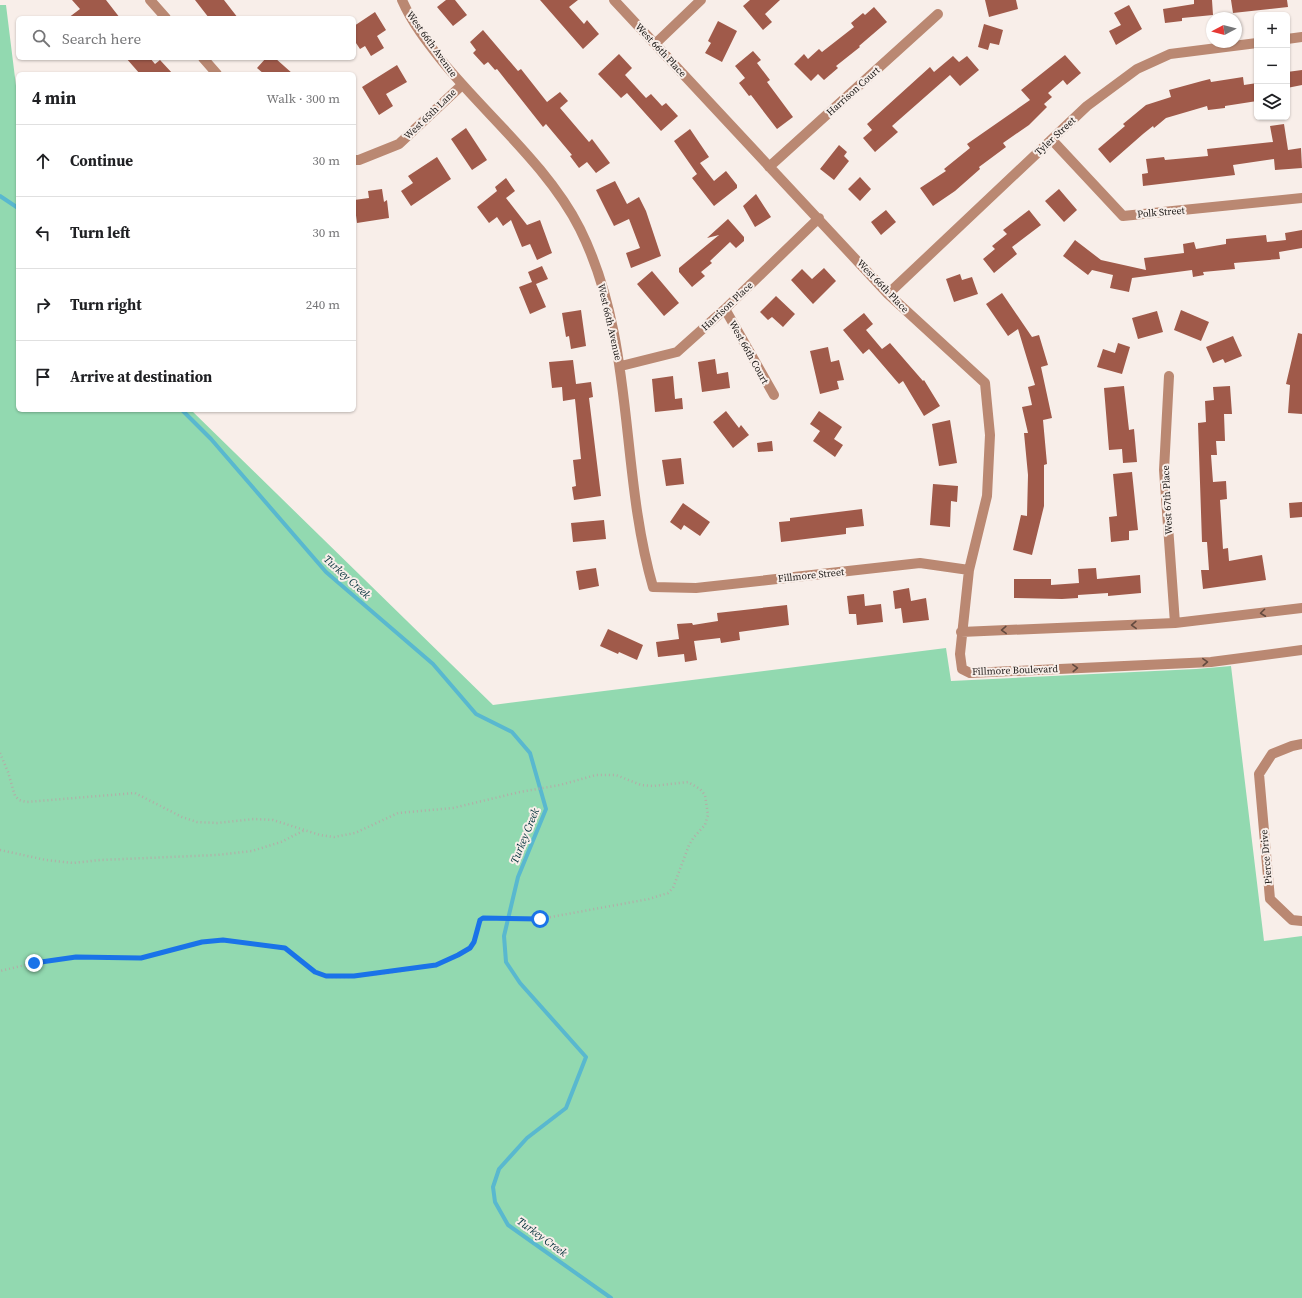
<!DOCTYPE html>
<html lang="en">
<head>
<meta charset="utf-8">
<style>
	body { margin:0; font-family:"Source Serif 4",serif; background:#f6f6f6; color:#202124 }
	.controls { position:absolute; right:12px; top:12px; display:grid; overflow:hidden; border-radius:6px; box-shadow:0 1px 3px #0004 }
	.controls button { width:36px; height:36px; display:grid; place-items:center; padding:0; border:0; border-bottom:1px solid #e0e0e0; background:#fff; color:#202124; font:20px sans-serif }
	.compass { position:absolute; left:1206px; top:12px; width:36px; height:36px; border-radius:50%; background:#fff; box-shadow:0 1px 3px #0004; rotate:263deg }
	.stop { position:absolute; width:12px; height:12px; margin:-9px; border:3px solid #1a73e8; border-radius:50%; background:#fff }
	.stop.end { background:#1a73e8; border-color:#fff; box-shadow:0 1px 4px #0008 }
	.list { margin:0; padding:0; list-style:none }
	h2 { display:flex; justify-content:space-between; align-items:center; height:52px; margin:0; padding:0 16px; font-size:17px }
	h2 small { font-size:13px; font-weight:400; color:#757577 }
	.list li { display:grid; grid-template-columns:26px 1fr auto; gap:12px; align-items:center; box-sizing:border-box; height:72px; padding:0 16px; border-top:1px solid #e0e0e0 }
	.list b { display:block; font-size:15px; white-space:nowrap }
	.list em { font-size:13px; font-style:normal; color:#757577 }
	.icon { flex:none; width:22px; height:22px; fill:none; stroke:currentColor; stroke-width:2; stroke-linecap:round; stroke-linejoin:round }
	.map { position:relative; flex:none; width:1302px; height:1298px; overflow:hidden }
	.search { position:absolute; background:#fff; box-shadow:0 1px 3px #0004; left:16px; top:16px; width:340px; height:44px; display:flex; align-items:center; gap:10px; box-sizing:border-box; padding:0 14px; border-radius:6px; color:#757577; font-size:15px }
	.panel { position:absolute; background:#fff; box-shadow:0 1px 3px #0004; left:16px; top:72px; width:340px; height:340px; border-radius:6px }
	.map>svg:first-child { display:block }
	.green { fill:#92d9b0 }
	.lines { fill:none; stroke-linecap:round; stroke-linejoin:round }
	.stream { stroke:#59b8cf; stroke-width:4 }
	.building { fill:#a05a4a }
	.path { stroke:#b3aca7; stroke-width:2.5; stroke-dasharray:1 3; stroke-linecap:butt }
	.minor { stroke:#ba8872; stroke-width:10 }
	.oneway { stroke:#634a3f }
	.route { stroke:#1a73e8; stroke-width:5 }
	.labels { text-anchor:middle; dominant-baseline:central; stroke-width:4; stroke-linejoin:round; paint-order:stroke }
	.street-label { font-size:10px; fill:#1b1816; stroke:#f8eee9 }
	.water-label { font-size:11px; font-style:italic; fill:#02313b; stroke:#f8eee9 }
</style>
</head>
<body>
<div class="map">
<svg width="1302" height="1298" viewBox="0 0 1302 1298">
	<rect width="100%" height="100%" fill="#f8eee9"/>
	<path class="green" d="M0,5H6L18,102V410H191L493,705L946,648L951,681L1196,669L1231,666L1264,941L1302,936V1298H0Z"/>
	<g class="lines">
		<path class="stream" d="M0,196L18,208
			M182,410L211,439L326,572L433,664L476,714L512,732L530,753L546,809L518,877L504,936L506,962L520,983L586,1057L566,1108L527,1138L499,1169L493,1187L495,1202L508,1225L611,1298"/>
	</g>
	<path class="building" d="M72,0H106L120,18H68L80,9Z
		M195,0H224L238,18H209Z
		M446,0H455L467,15L453,26L437,7Z
		M540,0H578L569,7L584,24L587,20L599,34L583,49Z
		M750,0H780L765,14L772,22L763,30L743,6Z
		M985,0H1016L1018,9L989,17Z
		M1194,0H1212L1213,15L1182,18V21L1165,23L1163,9L1194,4Z
		M1231,0H1287L1288,7L1233,13Z
		M1129,5L1142,29L1116,45L1109,31L1121,25L1114,13Z
		M874,7L887,22L859,46L860,47L836,66L838,68L824,80L818,74L811,81L794,64L804,54L808,59L819,49L822,52L854,27L851,23L863,13L865,15Z
		M375,12L386,30L377,36L384,48L371,56L365,46L360,49L354,40V26Z
		M718,21L737,31L722,62L705,53L711,43L708,41Z
		M984,24L1003,30L999,45L990,43L988,50L978,47Z
		M483,30L518,71L521,69L547,102L560,92L568,101L560,108L589,142L592,139L610,163L596,173L587,162L579,168L570,156L572,155L546,124L543,127L497,69L495,70L488,62L484,65L473,53L476,50L470,42Z
		M753,51L761,60L757,63L770,80L767,82L793,117L777,129L751,95L749,96L739,83L745,78L735,66Z
		M619,54L632,68L625,75L646,98L651,94L662,106L666,103L678,116L661,131L627,93L621,98L598,74Z
		M1065,55L1081,73L1067,85L1063,80L1048,93L1052,97L1044,104L1047,107L1029,125L1003,143L1006,147L979,167L980,169L955,191L933,206L920,188L946,171L944,169L970,148L967,144L1030,100L1021,90Z
		M953,56L959,62L967,56L979,70L960,86L950,75L892,126L898,132L875,152L863,138L872,130L867,124L930,67L934,72Z
		M126,58H150L155,64L160,60L173,74H140Z
		M266,58H275L293,74H264L257,68Z
		M397,65L407,82L386,94L393,106L379,115L362,87Z
		M1302,70V85L1287,88V72Z
		M1243,77L1244,85L1257,83V101L1225,106V108L1208,110L1207,106L1166,118L1154,128L1153,126L1143,134L1110,163L1098,149L1125,126L1123,124L1146,105L1171,97L1169,90L1202,81L1210,79L1211,82Z
		M1284,124L1288,150L1301,148L1302,168L1275,170L1274,159L1233,165L1235,175L1143,186L1142,174L1148,173L1146,159L1164,157L1165,160L1208,156L1207,149L1273,142L1270,126Z
		M466,128L487,160L472,170L451,139Z
		M690,129L709,157L700,163L714,181L726,171L737,185V188L714,206L692,178L697,174L674,141Z
		M839,145L847,152L844,156L849,161L834,180L820,169Z
		M437,157L451,179L411,206L401,191L413,183L408,176Z
		M860,177L871,189L860,201L848,189Z
		M506,178L515,191L506,198L527,225L540,220L552,253L537,260L530,244L522,247L511,220L503,226L497,217L489,223L477,207L497,191L495,187Z
		M615,181L627,204L639,197L646,211L661,256L631,268L626,253L640,248L629,219L614,226L596,190Z
		M382,189L384,202L387,200L389,218L357,223L354,200L369,198L368,191Z
		M1059,189L1077,210L1064,222L1045,201Z
		M756,194L771,217L755,227L743,206Z
		M886,210L896,222L881,235L871,222Z
		M1029,210L1041,225L1012,247L1017,254L994,273L983,259L995,249L992,246L1007,234L1003,230Z
		M728,219L744,237V241L736,248L730,242L710,261L712,263L701,272L705,276L692,287L679,272V268L719,235L707,238Z
		M1302,230V248L1279,252L1280,259L1234,263L1235,269L1203,272L1204,275L1193,277L1192,270L1132,278L1129,292L1110,288L1113,275L1092,270L1088,275L1063,256L1075,240L1101,260L1146,270L1144,258L1184,253L1183,244L1194,242L1196,249L1226,244V239L1266,235L1267,242L1286,240L1285,233Z
		M542,266L548,279L536,284L546,307L530,314L519,287L532,282L528,272Z
		M824,268L836,281L813,304L791,280L802,269L812,279Z
		M652,271L679,303L664,316L637,284Z
		M960,274L962,280L972,277L978,294L954,302L946,279Z
		M1002,293L1032,337L1039,335L1048,365L1041,367L1052,418L1043,420L1047,464L1044,465V506L1032,555L1013,550L1021,515L1027,516L1028,475L1024,433H1028L1022,407L1032,405L1028,387L1035,385L1018,329L1008,336L986,304Z
		M776,296L795,314L783,327L772,317L768,320L760,312Z
		M581,310L586,346L571,349L569,336L566,337L562,313Z
		M1181,310L1209,322L1201,341L1174,330Z
		M1157,311L1163,332L1138,339L1132,318Z
		M864,313L873,324L866,330L882,349L890,343L923,381L924,380L940,406L924,416L903,381L899,384L869,349L863,354L843,330Z
		M1298,333L1302,334V414L1288,413L1290,385L1286,384Z
		M1233,336L1242,356L1225,363L1223,359L1213,363L1206,347Z
		M1118,343L1130,347L1122,374L1097,367L1103,349L1115,353Z
		M828,347L831,362L839,360L844,380L837,381L839,389L820,394L810,351Z
		M715,359L717,374L728,372L730,388L702,392L698,362Z
		M573,360L576,384L591,382L593,397L589,398L601,496L574,500L572,487L576,486L573,460L581,459L575,399L563,401L562,387L552,388L549,362Z
		M673,376L675,399L682,398L683,409L655,412L652,379Z
		M1124,386L1129,430L1134,429L1137,462L1123,463L1122,449L1109,450L1104,388Z
		M1230,386L1232,414H1224L1225,441H1216L1217,455H1211L1213,482L1226,481L1227,499L1220,500L1223,549L1228,548L1229,561L1262,555L1266,580L1203,589L1201,570H1209L1207,542H1202L1198,423L1206,422L1205,401L1214,400L1213,387Z
		M726,411L739,428L741,425L749,435L733,448L713,422Z
		M819,411L842,427L834,439L843,445L835,457L813,441L820,431L810,424Z
		M950,420L957,463L939,466L932,424Z
		M772,441L773,451L758,452L757,443Z
		M681,458L684,484L666,486L662,460Z
		M1132,472L1138,530L1129,531V540L1111,542L1109,517L1117,516L1113,474Z
		M933,484L958,486L957,502L951,501L950,527L930,525Z
		M1302,502V517L1290,518L1289,503Z
		M683,503L710,522L700,536L684,525L681,530L670,522Z
		M862,509L864,526L846,528V534L781,542L779,522L790,521V518Z
		M604,520L606,539L573,542L571,523Z
		M596,568L599,586L579,590L576,571Z
		M1096,568L1097,579L1140,575L1141,593L1108,596V593L1078,595V598L1062,599L1014,598V579H1051V585L1079,583L1078,569Z
		M909,588L911,601L926,598L929,620L903,623L901,608L895,609L893,591Z
		M864,594L865,606L881,604L883,622L857,625L856,614H849L847,596Z
		M787,605L789,625L739,632L740,640L721,643L720,638L694,641L697,660L685,662L684,654L658,657L656,642L679,639L677,624L692,623L693,625L718,621L717,613Z
		M608,629L643,645L637,660L619,652L618,654L600,646Z"/>
	<g class="lines">
		<path class="path" d="M0,753L8,772L15,796L19,800L26,802L135,793L182,817L197,822L217,823L254,819L273,820L320,835L334,837L355,833L398,813L453,808L520,792L560,785L596,775H616L641,785L653,786L688,782L700,789L705,795L708,815L705,825L694,837L689,845L673,888L668,893L649,899L540,919L483,918L480,920C477,929 476,942 470,948C462,956 444,963 434,965C414,970 342,981 325,976C308,971 300,956 285,948L223,939L202,943L141,958L76,957L34,963L0,971
			M0,850L46,860L73,863L100,860L217,855L252,851L281,842L305,830"/>
		<path class="minor" d="M150,0L166,18
			M402,0C412,23 427,42 442,61C486,115 549,167 580,229C636,342 619,470 653,587L696,588L920,563L969,570
			M614,0L888,294L985,383L990,435L987,496L969,570L960,654L962,669L970,673L1211,662L1302,650
			M1287,39L1302,37
			M655,44L701,0
			M203,58L217,74
			M1052,140L1123,216L1302,198
			M354,160H359L399,144L462,85
			M769,167L938,14
			M888,294L1087,106L1137,69L1170,54L1257,43
			M725,309L774,395
			M621,366L677,352L725,309L819,218
			M1169,376L1164,470L1175,623
			M961,632L1175,623L1302,608
			M1302,744L1292,746L1272,754L1259,774L1270,899L1292,920L1302,921"/>
	</g>
	<defs><path id="oneway-chevron" d="M-2-3.5L2.5 0L-2 3.5" fill="none" stroke-width="1.6" stroke-linecap="round" stroke-linejoin="round"/></defs>
	<g class="oneway">
		<use href="#oneway-chevron" transform="translate(1263 613) rotate(173)"/>
		<use href="#oneway-chevron" transform="translate(1134 625) rotate(178)"/>
		<use href="#oneway-chevron" transform="translate(1004 630) rotate(178)"/>
		<use href="#oneway-chevron" transform="translate(1205 662) rotate(-3)"/>
		<use href="#oneway-chevron" transform="translate(1075 668) rotate(-3)"/>
	</g>
	<g class="lines">
		<path class="route" d="M34,963L76,957L141,958L202,942L223,940L285,948L315,972L326,976H354L436,965L458,955L470,948L474,942L480,920L483,918L540,919"/>
	</g>
	<g class="labels">
		<g class="street-label">
			<text transform="translate(432 44) rotate(54)">West 66th Avenue</text>
			<text transform="translate(661 50) rotate(47)">West 66th Place</text>
			<text transform="translate(853 91) rotate(-42)">Harrison Court</text>
			<text transform="translate(430 114) rotate(-44)">West 65th Lane</text>
			<text transform="translate(1055 136) rotate(-43)">Tyler Street</text>
			<text transform="translate(1161 212) rotate(-5)">Polk Street</text>
			<text transform="translate(883 286) rotate(46)">West 66th Place</text>
			<text transform="translate(727 306) rotate(-43)">Harrison Place</text>
			<text transform="translate(610 322) rotate(77)">West 66th Avenue</text>
			<text transform="translate(749 352) rotate(61)">West 66th Court</text>
			<text transform="translate(1167 500) rotate(-93)">West 67th Place</text>
			<text transform="translate(811 575) rotate(-6)">Fillmore Street</text>
			<text transform="translate(1015 670) rotate(-2)">Fillmore Boulevard</text>
			<text transform="translate(1266 857) rotate(-95)">Pierce Drive</text>
		</g>
		<g class="water-label">
			<text transform="translate(347 577) rotate(42)">Turkey Creek</text>
			<text transform="translate(525 836) rotate(-68)">Turkey Creek</text>
			<text transform="translate(542 1237) rotate(36)">Turkey Creek</text>
		</g>
	</g>
</svg>
<div class="controls">
<button>+</button>
<button>−</button>
<button><svg class="icon" aria-label="layers" viewBox="0 0 24 24"><path d="M12 4l9 5-9 5-9-5zM3 14l9 5 9-5"/></svg></button>
</div>
<svg class="compass" viewBox="-18 -18 36 36"><path d="M0-13l5 13h-10z" fill="#e53935"/><path d="M0 13l5-13h-10z" fill="#757577"/></svg>
<div class="stop" style="left:540px;top:919px"></div>
<div class="stop end" style="left:34px;top:963px"></div>
<div class="search"><svg class="icon" aria-label="search" viewBox="0 0 24 24"><circle cx="10" cy="10" r="6"/><path d="M15 15l6 6"/></svg>Search here</div>
<section class="panel">
<h2>4 min<small>Walk · 300 m</small></h2>
<ul class="list">
<li><svg class="icon" aria-label="ahead" viewBox="0 0 24 24"><path d="M12 20V5M6 11l6-6 6 6"/></svg><div><b>Continue</b></div><em>30 m</em></li>
<li><svg class="icon" aria-label="left" viewBox="0 0 24 24"><path d="M17 20v-9H6M10 6l-5 5 5 5"/></svg><div><b>Turn left</b></div><em>30 m</em></li>
<li><svg class="icon" aria-label="right" viewBox="0 0 24 24"><path d="M7 20v-9h11M14 6l5 5-5 5"/></svg><div><b>Turn right</b></div><em>240 m</em></li>
<li><svg class="icon" aria-label="arrive" viewBox="0 0 24 24"><path d="M6 21V4h12l-3 4 3 4H6"/></svg><div><b>Arrive at destination</b></div></li>
</ul>
</section>
</div>
</body>
</html>
